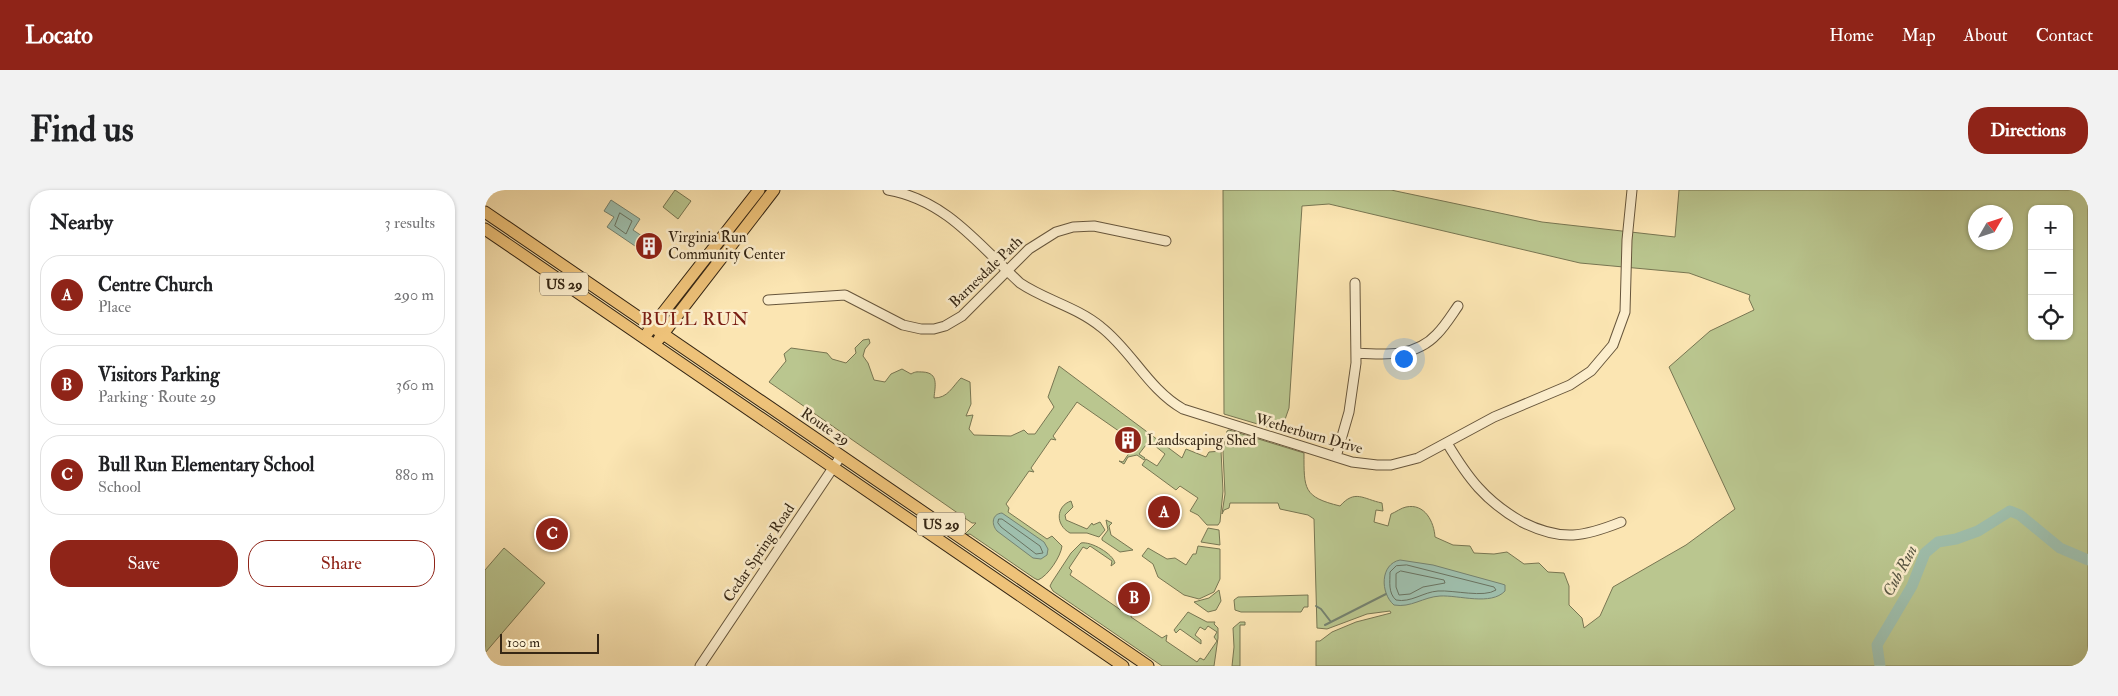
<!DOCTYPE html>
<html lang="en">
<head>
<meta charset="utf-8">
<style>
	body { margin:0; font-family:"IM FELL Double Pica",serif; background:#f2f2f2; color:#202124 }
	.controls { position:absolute; right:15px; top:15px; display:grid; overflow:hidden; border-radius:10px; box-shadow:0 1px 4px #0004 }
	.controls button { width:45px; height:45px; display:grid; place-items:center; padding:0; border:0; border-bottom:1px solid #e0e0e0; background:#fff; color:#202124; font:25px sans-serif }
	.compass { position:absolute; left:1483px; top:15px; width:45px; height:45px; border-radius:50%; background:#fff; box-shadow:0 1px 4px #0004; rotate:51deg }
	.scale { position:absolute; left:15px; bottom:12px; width:99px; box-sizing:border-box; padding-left:5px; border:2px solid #362715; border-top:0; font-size:14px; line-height:18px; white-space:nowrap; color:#362715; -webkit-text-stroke:4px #fceecd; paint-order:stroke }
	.you { position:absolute; left:918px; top:168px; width:18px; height:18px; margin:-12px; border:4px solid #fff; border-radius:50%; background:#1a73e8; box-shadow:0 0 0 8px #1a73e833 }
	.badge { display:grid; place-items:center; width:32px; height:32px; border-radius:50%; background:#8f2418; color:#fff; font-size:16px; font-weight:700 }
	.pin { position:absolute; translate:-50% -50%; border:2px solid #fff; box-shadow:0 1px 5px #0006 }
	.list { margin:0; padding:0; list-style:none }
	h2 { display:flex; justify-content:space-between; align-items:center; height:65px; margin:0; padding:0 20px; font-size:21px }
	h2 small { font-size:16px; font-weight:400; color:#757577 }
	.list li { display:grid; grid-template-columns:32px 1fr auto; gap:15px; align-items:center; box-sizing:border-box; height:80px; margin:0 10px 10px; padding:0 10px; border:1px solid #e0e0e0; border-radius:20px }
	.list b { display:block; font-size:19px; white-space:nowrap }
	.list p { margin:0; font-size:16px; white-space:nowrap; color:#757577 }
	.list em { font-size:16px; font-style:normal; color:#757577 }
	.actions { display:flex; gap:10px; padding:15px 20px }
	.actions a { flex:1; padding:11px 0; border:1px solid #8f2418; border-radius:20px; text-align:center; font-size:18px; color:#8f2418 }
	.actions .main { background:#8f2418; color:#fff }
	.icon { flex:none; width:28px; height:28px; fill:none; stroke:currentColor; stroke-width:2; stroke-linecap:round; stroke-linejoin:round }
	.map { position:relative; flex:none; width:1603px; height:476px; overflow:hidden; border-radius:20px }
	header { display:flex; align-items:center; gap:30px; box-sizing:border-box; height:70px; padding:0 25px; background:#8f2418; color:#fff }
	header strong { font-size:24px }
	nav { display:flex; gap:28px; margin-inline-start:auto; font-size:18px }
	.intro { display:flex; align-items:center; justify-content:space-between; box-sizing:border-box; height:120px; padding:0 30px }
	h1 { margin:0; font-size:35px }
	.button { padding:12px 22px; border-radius:20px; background:#8f2418; color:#fff; font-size:18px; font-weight:700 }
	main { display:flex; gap:30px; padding:0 30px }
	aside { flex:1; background:#fff; border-radius:20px; box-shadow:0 1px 4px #0004 }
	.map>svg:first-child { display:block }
	.green { fill:#bac68f; stroke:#787652; fill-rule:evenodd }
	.water { fill:#9fbfad; stroke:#758270 }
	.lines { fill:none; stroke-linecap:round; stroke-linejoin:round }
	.shore { stroke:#6a7361; stroke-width:1 }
	.stream { stroke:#758270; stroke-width:2 }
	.river { stroke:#9fbfad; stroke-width:11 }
	.minor-casing { stroke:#67563c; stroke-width:11 }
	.major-casing { stroke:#362715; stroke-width:13 }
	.minor { stroke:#fceecd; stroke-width:9 }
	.major { stroke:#eec279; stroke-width:11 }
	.labels { text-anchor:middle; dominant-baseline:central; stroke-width:5; stroke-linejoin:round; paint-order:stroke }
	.shield { fill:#fceecd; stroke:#71634c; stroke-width:1 }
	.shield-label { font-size:14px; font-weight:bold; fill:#362715 }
	.poi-label { font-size:15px; fill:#362715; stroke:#fceecd; text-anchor:start }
	.street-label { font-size:15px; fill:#362715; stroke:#fceecd }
	.water-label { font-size:16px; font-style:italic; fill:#565543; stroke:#fceecd }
	.quarter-label { font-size:18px; letter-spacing:1px; fill:#7a1f14; stroke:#fceecd }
</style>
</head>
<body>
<header>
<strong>Locato</strong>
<nav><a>Home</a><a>Map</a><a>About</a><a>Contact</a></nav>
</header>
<div class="intro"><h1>Find us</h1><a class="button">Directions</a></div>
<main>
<aside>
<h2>Nearby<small>3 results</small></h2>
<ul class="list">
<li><span class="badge">A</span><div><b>Centre Church</b><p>Place</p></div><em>290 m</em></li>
<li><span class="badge">B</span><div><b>Visitors Parking</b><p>Parking · Route 29</p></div><em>360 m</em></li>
<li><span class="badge">C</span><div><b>Bull Run Elementary School</b><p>School</p></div><em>880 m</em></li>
</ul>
<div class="actions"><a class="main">Save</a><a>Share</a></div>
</aside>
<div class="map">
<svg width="1603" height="476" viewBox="0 0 1603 476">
	<rect width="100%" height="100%" fill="#fbe5b2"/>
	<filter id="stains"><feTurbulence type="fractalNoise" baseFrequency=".004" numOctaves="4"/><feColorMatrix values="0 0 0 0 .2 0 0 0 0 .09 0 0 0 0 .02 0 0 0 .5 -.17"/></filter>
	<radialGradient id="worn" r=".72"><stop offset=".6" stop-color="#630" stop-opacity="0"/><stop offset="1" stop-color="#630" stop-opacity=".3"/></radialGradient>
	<path class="green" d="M190,0L206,11L193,29L178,17Z
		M738,0H906L1057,32L1190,47L1194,0H1603V476H831V451H835L847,442L871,432L906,423L905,421L882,424L842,439L832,438L829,329L823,325L795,319L793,313H745L744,318L739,320L737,324L740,304L738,262L742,241L744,240L819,263C819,299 818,307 855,316C870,299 878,309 897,313L898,321L891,320L889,332L903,336L906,324C911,322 916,318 921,317C940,313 949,332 950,347L968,355L985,356L989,363L1009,364L1022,362L1039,374L1054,373L1063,382L1079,383L1084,396V415L1097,428L1099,438L1115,426L1128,397L1201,355L1250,319L1184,177L1225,141L1269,120L1264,109L1265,105L1204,83L1095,73L844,14L817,16L804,218L796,241L739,224ZM1547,19H1584V146H1547ZM1490,22H1520V52H1490Z
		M384,149L385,153L380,159L378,166L383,173L389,190L400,192L406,184L417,179L426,184C431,181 433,182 438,182C454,183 450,196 449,208C463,208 467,197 476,188L485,192L486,214L481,226L488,225L484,239L489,245L526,246L539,240L543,244H550L569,217L563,207L574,176L697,268L701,259L721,267L724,262L736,261L738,301L735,332L733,335H722L713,325L705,321L713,308L695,296L691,300L657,275L661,269L672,276L680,264L664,251L654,264L660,268L659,270L652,265L643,267L639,274L634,271L638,272L651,253L592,212L568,246L571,250L566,249L546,278L549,282L544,281L521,314L524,318L523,322L562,349L567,346L577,356C576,366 563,386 553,390L549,388L485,344L479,345L491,333H487L284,192L301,171L299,164L306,158L342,163L347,169L361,173L371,163L370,158L378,150Z
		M586,311L588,317L580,325L581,330L602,339L607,333L608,335L615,332L620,340L614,347L602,343H585C570,335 571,316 586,311Z
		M621,330L627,333L624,336L626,345L648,360L635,362L617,350V348L623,340Z
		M723,338L734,340L735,355L716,352Z
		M596,353C606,351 628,364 630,373L626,376L627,371L605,356L602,359L598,357L584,378L587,381L585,385L643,425L647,422L646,427L677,448L682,445L681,451L712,472L715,468L719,470L732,451L729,447L732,442L723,436L720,440L715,437L710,445L716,450V454L695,439L691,443L689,440L703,422L722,432H730L729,434L733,438V448L729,476H677L568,401L565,396L567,392L586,363Z
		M713,356L735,359V389L729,402L714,409L699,405L673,387L668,374L657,366L663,358L682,369L690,368L701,375L708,364H711Z
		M19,358L60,393L0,463V380Z
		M734,400L736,411L731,420L723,422L709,412L724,408Z
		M823,405V417H819L816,422H756L750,420L749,410L753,407Z
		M755,432H760V435H755V476H747L749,457L748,438Z"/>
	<path class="water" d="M126,10L155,29L148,40L157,46L150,56L122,37L129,27L119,21Z
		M517,323L559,352L563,359L562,365L556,369L548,368L512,341C506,334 507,324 517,323Z
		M915,370L948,375L1017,394L1020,395V401C1006,416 974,405 955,406C938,407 926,418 909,415C895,403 895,374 915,370Z"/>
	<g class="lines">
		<path class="shore" d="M135,23L147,31L141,44L130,36Z
			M514,329H517L555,356L558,363L551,364L516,337L513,333Z
			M922,375L1009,397L1011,400C999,408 969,400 953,401C938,402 926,413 911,410C903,403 905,392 905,382L911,376Z
			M916,381L959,390L960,393L938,397L925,404L914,405L911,397V384Z"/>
		<path class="stream" d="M831,416L836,419L846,432
			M840,435L901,404"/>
		<path class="river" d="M1395,476L1392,455L1427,396L1440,363L1453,352L1471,349L1493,341L1525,321L1535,325L1575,358L1603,370"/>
		<g class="minor-casing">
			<path id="minor" d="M403,0C461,10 494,55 535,93C560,110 592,117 616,137C647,161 663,199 698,219L867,272L892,275H906L933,268L1009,227L1085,195L1106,181L1128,155L1140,122L1142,50L1147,0
				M283,110L360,105L418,135L436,139H449L460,136L477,126L544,59L571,42L588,37L609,36L681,51
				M872,163C901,165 931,167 952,144C960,136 966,126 973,116
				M962,253C983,288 1000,311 1037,332C1053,340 1069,346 1088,345C1105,344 1121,338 1136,332
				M851,267L864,222L871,173L870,93
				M215,476L356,266"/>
		</g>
		<g class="major-casing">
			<path id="major" d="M0,22L663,476
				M0,39L638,476
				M163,142L274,0
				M174,149L289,0"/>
		</g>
		<use href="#minor" class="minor"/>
		<use href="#major" class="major"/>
	</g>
	<defs>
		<g id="building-disc" transform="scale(1.4375)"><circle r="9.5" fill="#8f2418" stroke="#fceecd"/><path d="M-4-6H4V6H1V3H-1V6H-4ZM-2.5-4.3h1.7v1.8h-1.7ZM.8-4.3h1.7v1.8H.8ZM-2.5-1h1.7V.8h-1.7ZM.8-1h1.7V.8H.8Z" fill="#fff"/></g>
	</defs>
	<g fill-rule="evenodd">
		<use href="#building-disc" x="164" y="56"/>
		<use href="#building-disc" x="643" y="250"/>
	</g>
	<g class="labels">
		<g class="shield">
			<rect x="55" y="82.5" width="48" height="23" rx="4"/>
			<rect x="432" y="322.5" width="48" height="23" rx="4"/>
		</g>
		<g class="shield-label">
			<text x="79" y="94">US 29</text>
			<text x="456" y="334">US 29</text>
		</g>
		<g class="poi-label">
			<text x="183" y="47">Virginia Run<tspan x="183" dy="17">Community Center</tspan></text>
			<text x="662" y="250">Landscaping Shed</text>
		</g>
		<g class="street-label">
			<text transform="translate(501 82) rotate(-44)">Barnesdale Path</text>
			<text transform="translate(340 237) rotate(34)">Route 29</text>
			<text transform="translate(824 244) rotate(16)">Wetherburn Drive</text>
			<text transform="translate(274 363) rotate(-56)">Cedar Spring Road</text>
		</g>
		<g class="water-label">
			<text transform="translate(1415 381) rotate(-62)">Cub Run</text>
		</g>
		<g class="quarter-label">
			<text x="210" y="129">BULL RUN</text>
		</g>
	</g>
	<rect width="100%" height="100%" filter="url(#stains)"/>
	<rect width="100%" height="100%" fill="url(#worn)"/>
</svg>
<div class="controls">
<button>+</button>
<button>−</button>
<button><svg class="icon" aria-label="locate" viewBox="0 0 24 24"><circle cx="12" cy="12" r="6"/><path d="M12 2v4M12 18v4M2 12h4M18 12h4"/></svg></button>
</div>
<svg class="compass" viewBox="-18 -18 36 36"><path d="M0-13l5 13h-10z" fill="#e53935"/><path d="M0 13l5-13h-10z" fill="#757577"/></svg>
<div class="scale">100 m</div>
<div class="you"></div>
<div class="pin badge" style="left:679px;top:322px">A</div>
<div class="pin badge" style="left:649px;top:408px">B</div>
<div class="pin badge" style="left:67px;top:344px">C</div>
</div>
</main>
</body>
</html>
